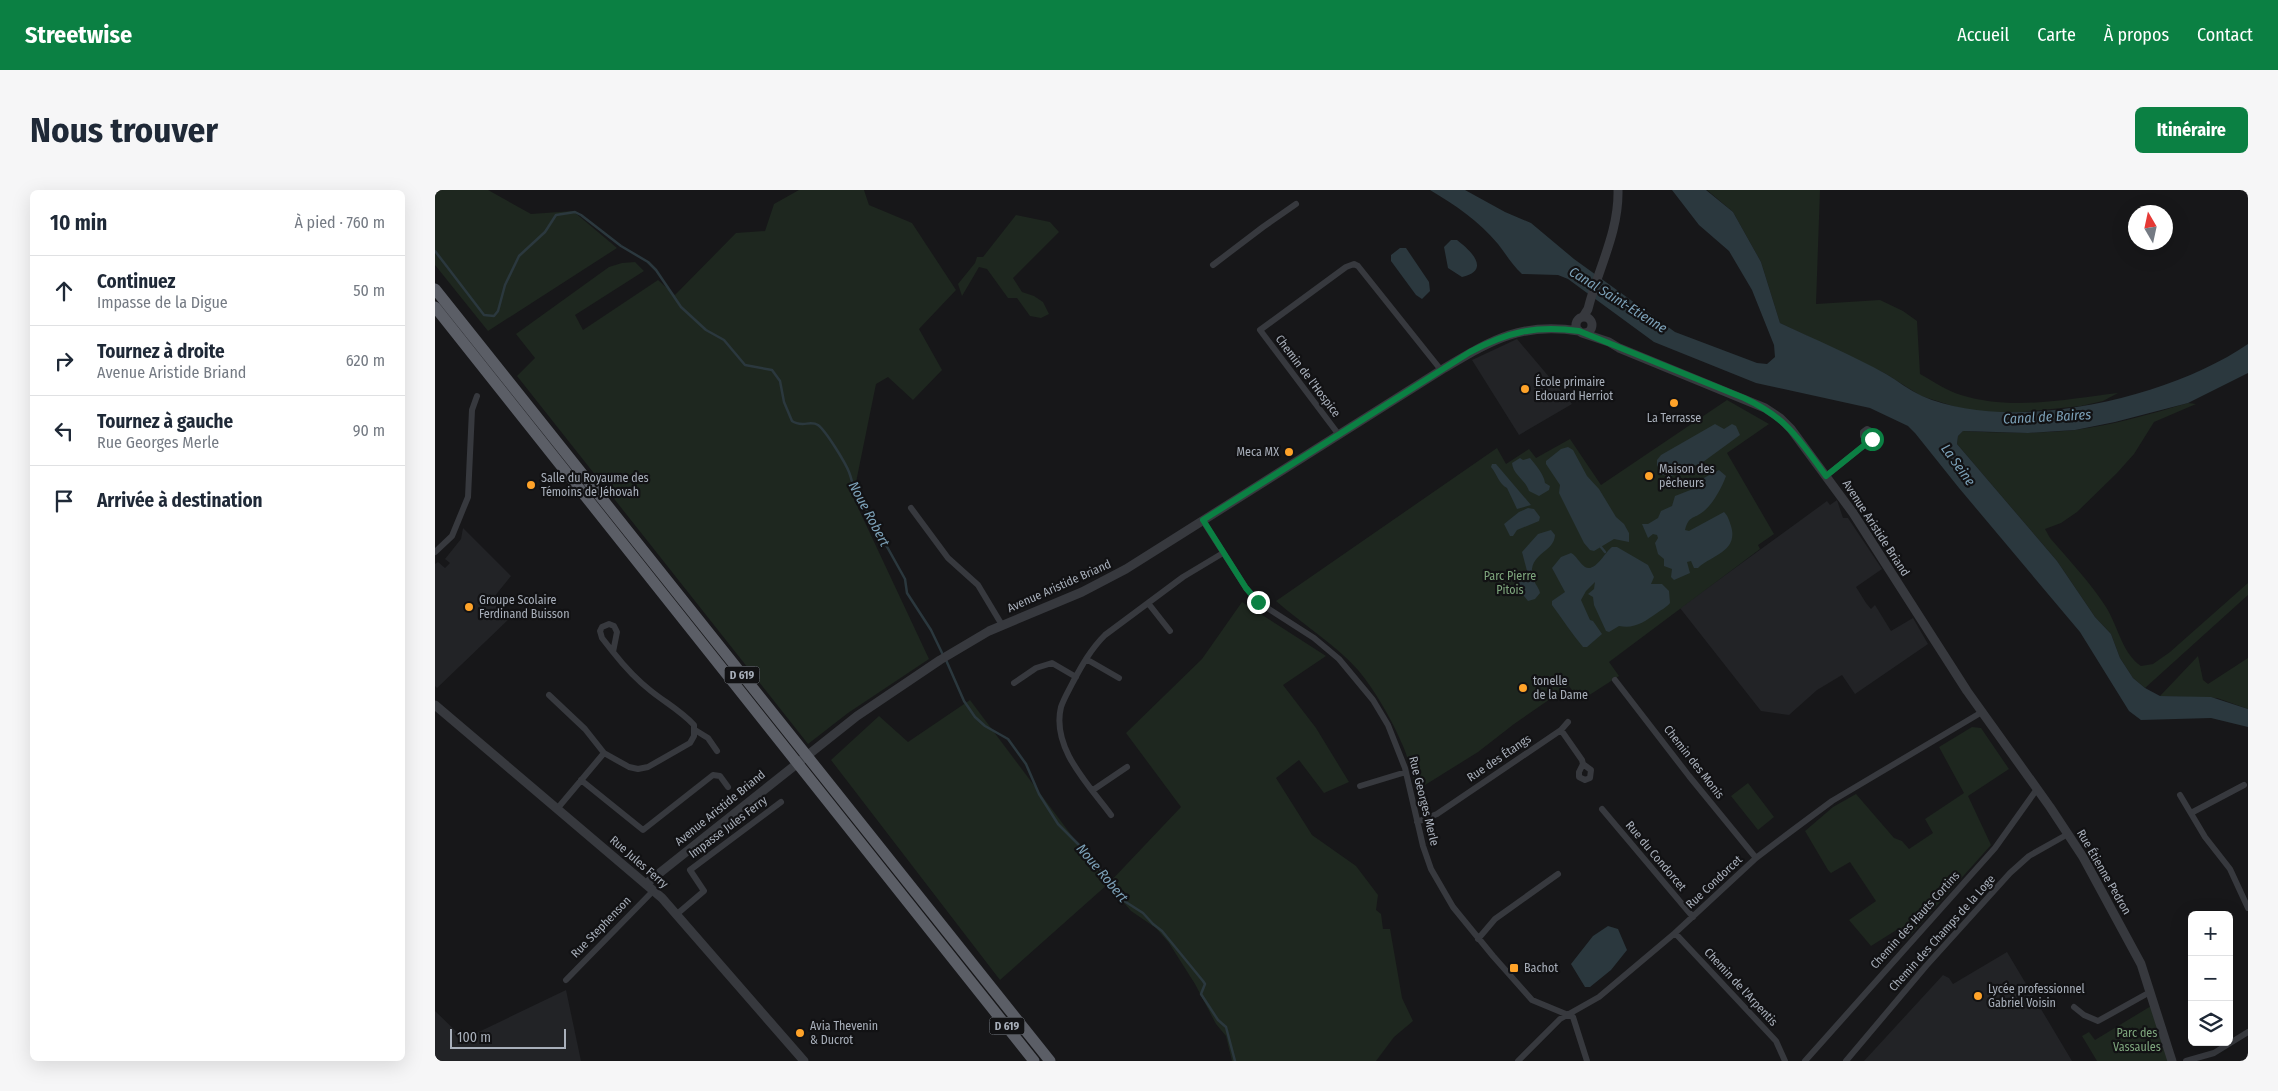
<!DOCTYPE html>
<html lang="fr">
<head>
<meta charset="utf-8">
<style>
	body { margin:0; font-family:"Fira Sans Condensed",sans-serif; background:#f6f6f7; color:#1f2937 }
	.controls { position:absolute; right:15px; bottom:15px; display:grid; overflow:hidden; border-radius:8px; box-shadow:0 5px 20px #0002 }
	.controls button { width:45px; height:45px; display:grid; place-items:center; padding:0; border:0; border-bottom:1px solid #e0e1e3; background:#fff; color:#1f2937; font:25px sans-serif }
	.compass { position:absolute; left:1693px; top:15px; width:45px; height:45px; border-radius:50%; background:#fff; box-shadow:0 5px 20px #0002; rotate:351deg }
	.scale { position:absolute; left:15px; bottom:12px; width:116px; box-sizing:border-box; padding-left:5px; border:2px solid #a8afba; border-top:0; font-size:14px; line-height:18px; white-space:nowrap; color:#a8afba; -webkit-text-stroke:4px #121214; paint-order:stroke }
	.stop { position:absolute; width:15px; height:15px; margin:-11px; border:4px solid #0b8043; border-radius:50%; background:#fff }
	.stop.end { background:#0b8043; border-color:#fff; box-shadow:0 1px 5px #0008 }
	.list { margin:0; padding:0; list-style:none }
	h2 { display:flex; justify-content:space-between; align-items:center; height:65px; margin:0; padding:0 20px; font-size:21px }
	h2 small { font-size:16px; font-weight:400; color:#747a83 }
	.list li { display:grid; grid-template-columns:32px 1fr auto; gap:15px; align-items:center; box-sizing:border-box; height:70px; padding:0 20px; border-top:1px solid #e0e1e3 }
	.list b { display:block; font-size:19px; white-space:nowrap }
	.list p { margin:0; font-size:16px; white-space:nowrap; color:#747a83 }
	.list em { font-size:16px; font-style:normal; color:#747a83 }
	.icon { flex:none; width:28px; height:28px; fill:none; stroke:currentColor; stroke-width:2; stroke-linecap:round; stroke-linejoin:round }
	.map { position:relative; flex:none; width:1813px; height:871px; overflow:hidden; border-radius:8px }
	header { display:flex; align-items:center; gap:30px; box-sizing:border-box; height:70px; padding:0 25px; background:#0b8043; color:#fff }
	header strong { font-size:24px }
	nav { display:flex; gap:28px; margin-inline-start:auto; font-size:18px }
	.intro { display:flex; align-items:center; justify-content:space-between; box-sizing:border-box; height:120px; padding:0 30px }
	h1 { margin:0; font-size:35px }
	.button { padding:12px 22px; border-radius:8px; background:#0b8043; color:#fff; font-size:18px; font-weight:700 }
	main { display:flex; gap:30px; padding:0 30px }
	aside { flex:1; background:#fff; border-radius:8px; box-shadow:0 5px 20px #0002 }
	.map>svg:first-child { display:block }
	.built { fill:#222326 }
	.green { fill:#1e271f }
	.water { fill:#2b383e }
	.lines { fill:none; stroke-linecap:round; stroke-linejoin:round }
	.stream { stroke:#2b383e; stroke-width:2.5 }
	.minor { stroke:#37393e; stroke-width:6 }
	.tertiary { stroke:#37393e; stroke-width:9 }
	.trunk { stroke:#5b5e66; stroke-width:11 }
	.route { stroke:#0b8043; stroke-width:6 }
	.poi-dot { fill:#ffa329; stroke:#121214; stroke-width:2 }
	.labels { text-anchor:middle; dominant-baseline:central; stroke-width:4.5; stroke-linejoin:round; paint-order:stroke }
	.shield { fill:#121214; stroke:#7b8088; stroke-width:1 }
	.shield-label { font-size:11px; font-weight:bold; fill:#a8afba }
	.street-label { font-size:12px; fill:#a8afba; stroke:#121214 }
	.poi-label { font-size:12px; fill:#a8afba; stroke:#121214; text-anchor:start }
	.park-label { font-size:12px; fill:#7ea67d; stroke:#121214 }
	.water-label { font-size:14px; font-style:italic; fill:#7ca1b8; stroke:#121214 }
</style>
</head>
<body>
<header>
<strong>Streetwise</strong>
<nav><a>Accueil</a><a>Carte</a><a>À propos</a><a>Contact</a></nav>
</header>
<div class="intro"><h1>Nous trouver</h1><a class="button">Itinéraire</a></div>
<main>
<aside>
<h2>10 min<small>À pied · 760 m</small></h2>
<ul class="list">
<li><svg class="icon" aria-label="ahead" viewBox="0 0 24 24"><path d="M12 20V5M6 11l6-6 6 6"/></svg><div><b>Continuez</b><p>Impasse de la Digue</p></div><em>50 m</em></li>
<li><svg class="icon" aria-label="right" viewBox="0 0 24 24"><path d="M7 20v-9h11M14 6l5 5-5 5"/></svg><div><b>Tournez à droite</b><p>Avenue Aristide Briand</p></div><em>620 m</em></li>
<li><svg class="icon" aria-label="left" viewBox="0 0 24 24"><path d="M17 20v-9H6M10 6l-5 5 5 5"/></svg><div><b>Tournez à gauche</b><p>Rue Georges Merle</p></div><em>90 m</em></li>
<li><svg class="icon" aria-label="arrive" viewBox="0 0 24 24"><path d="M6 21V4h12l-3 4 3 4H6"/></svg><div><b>Arrivée à destination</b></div></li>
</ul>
</aside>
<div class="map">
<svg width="1813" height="871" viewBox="0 0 1813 871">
	<rect width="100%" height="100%" fill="#171719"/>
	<path class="built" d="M1082,149L1137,214L1084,245L1037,170Z
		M1402,310L1408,328H1413L1447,379L1421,397L1431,413L1436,419L1440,415L1456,441L1478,428L1493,454L1420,504L1407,485L1382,500L1354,525L1326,521L1245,418L1392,311L1395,315Z
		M28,338L76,386L59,407L77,426L2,498L0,496V374L3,372L10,378L15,373L10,369L26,349Z
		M1572,762L1637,871H1429L1508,785L1514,788L1518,794Z
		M131,800L146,871H0V821L29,849Z"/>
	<path class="green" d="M0,0H53L96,24L138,21L182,58L53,141L0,75Z
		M364,0H429L434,15L477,33L521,100L484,139L507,180L478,210L453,187L441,194L418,307L494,469L413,523L373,554L82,186L100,168L81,144L174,77L187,73L200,72L209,81L140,125L148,140L223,90L240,105L301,43L330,41L339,14Z
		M1272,0H1385L1381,114L1445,110L1468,121L1482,131L1485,184C1498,191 1512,201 1526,205C1577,221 1631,209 1683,203L1668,211L1646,216L1577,223L1534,221L1486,206L1451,184L1345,133L1326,72L1298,22Z
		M581,25L615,32L624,42L578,88L587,102L599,106L608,112L614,124L606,128L595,126L582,108H573L552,79L544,77L527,106L523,94L540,73L542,67H548Z
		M1292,210L1334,234L1292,263L1339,344L1323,355L1325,359L1174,472L1184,486L1145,511L1134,496L1079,534L1043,562L982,600C977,586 974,570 968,556C958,532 940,500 923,480C899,453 868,435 841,411L1062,258L1071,274L1094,259L1101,268L1135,249L1166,295Z
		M1753,213L1761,214L1719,232L1699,264L1682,283L1642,322L1626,333L1610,339L1615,348C1634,370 1655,392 1671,417C1683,436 1687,463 1706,476L1718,474L1735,462L1813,393V405L1710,498L1698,488L1685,468L1676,444L1660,427L1622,371L1522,254L1523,246L1528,241C1565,243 1603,244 1640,240C1678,235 1716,224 1753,213Z
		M807,412L891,466L848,495L881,538L914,592L889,603L864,570L841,588L877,645L921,676L943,705L941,720L946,724L948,739H955L967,808L978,831L959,847L941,871H797L791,846L781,834L760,794L734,753L721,738L696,721L673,694L565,790L396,570L444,526L473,552L535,510L673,694L746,617L691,543L767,469Z
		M1763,466L1768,490L1773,494L1813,468V519L1782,508L1725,506Z
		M1537,537L1546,538L1574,579L1533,606L1556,655L1471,750L1463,739L1436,756L1414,730L1441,711L1415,672L1396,683L1393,680L1370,641L1398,617L1421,604L1459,648L1467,651L1474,659L1498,643L1490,629L1529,603L1504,557Z
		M1313,593L1339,627L1323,640L1296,606Z
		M1716,816L1734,871H1662L1647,846L1654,842L1660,850Z"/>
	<path class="water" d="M995,0H1030L1070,22L1096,33L1139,69L1240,142L1322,173L1332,174L1340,167L1339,155L1317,100L1294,61L1264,35L1237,0H1271L1298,22L1326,72L1345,133C1381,150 1417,165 1451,184C1463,191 1474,200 1487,206C1577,245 1735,208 1813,154V183L1753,213L1680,232L1640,240L1593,243L1528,241L1523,246L1522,254L1622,371L1660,427L1676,444L1685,468L1698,488L1710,498L1725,506L1776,507L1813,519V537L1776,528L1706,530L1694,521L1645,442L1524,298L1480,243L1473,236L1435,218L1321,193L1219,152L1133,89L1123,85L1087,84C1077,75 1071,64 1063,54C1044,31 1020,15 995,0Z
		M1016,50H1022C1035,60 1057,80 1027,87L1013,78L1009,57Z
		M965,58H971L994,92L995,101L987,109L981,105L956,71V65Z
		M1280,234L1289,239L1297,234L1301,236L1305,245L1268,272L1237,286L1227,285L1222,275V270L1226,265Z
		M1133,257L1138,260L1152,286L1164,299L1181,327L1189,334L1194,343V352L1179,349L1159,361L1155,360L1149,353L1124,303L1125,295L1111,274V271L1126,259Z
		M1085,268L1088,270L1095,268C1100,274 1109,284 1110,293L1115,296L1114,300L1104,306L1094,301C1091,290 1078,285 1077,273Z
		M1057,274H1061L1096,315L1082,319L1072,298C1064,294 1062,284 1056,277Z
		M1284,280L1291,286C1287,297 1278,314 1269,321C1258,330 1254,325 1250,340L1254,341L1289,322C1293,326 1294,330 1296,336C1304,362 1275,366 1263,378H1259L1256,371L1252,372L1255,383L1239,390L1236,387L1237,379L1229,376V369L1223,364L1220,353L1223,348L1222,345L1218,344L1213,348L1207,334H1213L1223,328L1226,321L1237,316L1240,306L1258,299L1265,290Z
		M1093,318L1099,319L1105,327L1104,331L1082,340L1078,346H1075L1069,334L1084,322Z
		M1116,340L1120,345C1119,363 1095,362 1097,385C1098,392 1104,397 1105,403L1100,409L1093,411L1085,401L1083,392L1092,381L1087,362L1103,344Z
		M1177,357H1182L1213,375L1219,387L1216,394H1227L1234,401L1235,413C1231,418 1227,419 1222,423C1209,432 1200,439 1184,436L1174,442L1171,441L1159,415L1158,407L1153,404L1159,399L1160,392L1151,401L1146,410L1155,430L1158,431L1167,444L1152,457H1148C1137,444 1128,430 1117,415V411L1130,402L1117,378L1126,367L1136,363C1142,366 1144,373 1150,377C1160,383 1170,362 1177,357Z
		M1173,736L1183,739L1192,760L1176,780L1155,797H1150L1136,774L1158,746Z"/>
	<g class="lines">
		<path class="stream" d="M0,61L49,125L59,126L63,121L70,95L84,66L110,42L121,25L140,22L146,25L186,56L213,72L221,80L246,117L271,140L289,150L310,175L337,180L345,191L349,212L357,231C367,238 375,230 383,235C391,241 410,272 414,282C418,292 418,302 426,310L470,389L472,403L496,440L508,465
			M1166,357L1170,362
			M511,470L529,511L540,527L550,536L573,549L591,574L604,604L623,634L658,669L683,707L708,723L718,734L727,741L768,791L770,794L766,804L783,830L791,837L800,871"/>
		<path class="minor" d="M778,75L828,37L861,14
			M904,245L825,140L911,77L919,74L923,76L1006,180
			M1391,286L1437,249L1438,242L1432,239L1428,242V246L1431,250H1435
			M476,318L513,368L543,395L567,435
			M768,331L811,398L823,412L879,448L904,469L938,510L953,535L970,578L988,656L996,679L1018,717L1058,766L1097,810L1138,827L1152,871
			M0,362L17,346L33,307L37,220L42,206
			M713,413L735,441
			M651,469L684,488
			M1180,490L1254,586L1321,668
			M579,493L601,478L617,473L641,487
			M114,505L150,539L169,563L194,577L203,579L213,577L255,553L259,546V535C246,521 231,513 216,501C202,490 189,476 178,462L182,442L179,436L174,434L167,437L165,441L167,448L178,462
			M260,540L273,548L282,561
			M1126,540L1133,532
			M146,590L208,640L278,585L285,586L293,597
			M925,596L971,582
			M658,600L692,577
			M1745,605L1770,647L1795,679L1813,718
			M122,619L169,563
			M1167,619L1258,727
			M1756,623L1809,595
			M676,625C654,595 616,558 626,517C629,508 634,500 638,492C647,475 656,459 670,445L748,387L788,363
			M982,632L1002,624L1126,540L1147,570L1148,574L1144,582V587L1150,590L1155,588L1156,580L1148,574
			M242,724L269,701L255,680L346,612
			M1240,743L1341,851L1350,871
			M1043,749L1060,729L1123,684
			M131,790L219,700
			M1639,817L1649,825L1663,831L1715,802
			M1083,871L1125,829L1164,807L1240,743L1321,668L1358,640L1397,611L1547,522
			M1370,871L1560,658L1602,599
			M1411,871L1491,776L1575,683L1594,666L1633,644
			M1751,871L1779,863L1813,842"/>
		<path class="tertiary" d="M1141 135a8 8 0 1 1 16 0a8 8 0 1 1-16 0Z
			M1148,127L1153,119C1163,79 1184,42 1183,0
			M1147,143L1174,152L1184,158L1330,218L1345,228L1356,239L1418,323L1532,501L1615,617L1648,667L1706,774L1737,871
			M0,515L227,708L369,871
			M212,693L422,526L505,470L554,441L647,402L691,379L1008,179C1057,150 1085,132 1144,141"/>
		<path class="trunk" d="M0,99L615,871
			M0,117L599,871"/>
	</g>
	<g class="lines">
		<path class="route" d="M823,412L811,398L768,330L1035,162C1072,142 1101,135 1144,141L1309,208C1352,228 1364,249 1391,286L1437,249"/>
	</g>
	<g class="poi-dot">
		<circle cx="1090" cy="199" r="5"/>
		<circle cx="1239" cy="213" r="5"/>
		<circle cx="854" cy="262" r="5"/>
		<circle cx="1214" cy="286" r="5"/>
		<circle cx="96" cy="295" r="5"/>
		<circle cx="34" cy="417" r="5"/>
		<circle cx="1088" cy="498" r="5"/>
		<rect x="1074" y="773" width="10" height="10" rx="2.5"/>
		<circle cx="1543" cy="806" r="5"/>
		<circle cx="365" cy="843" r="5"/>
	</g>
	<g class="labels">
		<g class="shield">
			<rect x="289.5" y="476.5" width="35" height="17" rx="4"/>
			<rect x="554.5" y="827.5" width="35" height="17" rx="4"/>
		</g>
		<g class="shield-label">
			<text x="307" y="485">D 619</text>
			<text x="572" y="836">D 619</text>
		</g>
		<g class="street-label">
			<text transform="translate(873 186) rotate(53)">Chemin de l'Hospice</text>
			<text transform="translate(1441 338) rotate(57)">Avenue Aristide Briand</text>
			<text transform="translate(624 396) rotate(-24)">Avenue Aristide Briand</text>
			<text transform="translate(1064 568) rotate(-34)">Rue des Étangs</text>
			<text transform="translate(1259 572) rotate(52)">Chemin des Monis</text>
			<text transform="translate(989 611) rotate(76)">Rue Georges Merle</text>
			<text transform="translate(285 618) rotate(-39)">Avenue Aristide Briand</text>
			<text transform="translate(293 637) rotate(-37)">Impasse Jules Ferry</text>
			<text transform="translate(1221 666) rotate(50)">Rue du Condorcet</text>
			<text transform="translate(204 672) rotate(41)">Rue Jules Ferry</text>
			<text transform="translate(1669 682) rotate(60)">Rue Étienne Pedron</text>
			<text transform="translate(1279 692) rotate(-43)">Rue Condorcet</text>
			<text transform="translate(1480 730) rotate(-48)">Chemin des Hauts Cortins</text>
			<text transform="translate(166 737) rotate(-46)">Rue Stephenson</text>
			<text transform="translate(1507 743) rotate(-48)">Chemin des Champs de la Loge</text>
			<text transform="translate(1306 797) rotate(47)">Chemin de l'Arpentis</text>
		</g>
		<g class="poi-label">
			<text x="1100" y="192">École primaire<tspan x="1100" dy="14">Edouard Herriot</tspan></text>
			<text x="1239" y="228" text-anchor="middle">La Terrasse</text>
			<text x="844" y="262" text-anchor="end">Meca MX</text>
			<text x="1224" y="279">Maison des<tspan x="1224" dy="14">pêcheurs</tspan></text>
			<text x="106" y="288">Salle du Royaume des<tspan x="106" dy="14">Témoins de Jéhovah</tspan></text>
			<text x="44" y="410">Groupe Scolaire<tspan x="44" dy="14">Ferdinand Buisson</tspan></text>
			<text x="1098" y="491">tonelle<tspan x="1098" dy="14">de la Dame</tspan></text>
			<text x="1089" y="778">Bachot</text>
			<text x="1553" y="799">Lycée professionnel<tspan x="1553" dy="14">Gabriel Voisin</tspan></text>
			<text x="375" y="836">Avia Thevenin<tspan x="375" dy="14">&amp; Ducrot</tspan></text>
		</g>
		<g class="park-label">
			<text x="1075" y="386">Parc Pierre<tspan x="1075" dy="14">Pitois</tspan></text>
			<text x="1702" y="843">Parc des<tspan x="1702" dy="14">Vassaules</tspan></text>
		</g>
		<g class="water-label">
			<text transform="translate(1183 110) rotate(32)">Canal Saint-Etienne</text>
			<text transform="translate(1612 227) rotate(-3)">Canal de Baires</text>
			<text transform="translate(1523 275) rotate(54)">La Seine</text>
			<text transform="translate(434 324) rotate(62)">Noue Robert</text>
			<text transform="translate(667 683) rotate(50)">Noue Robert</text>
		</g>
	</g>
</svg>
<div class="controls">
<button>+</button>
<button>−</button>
<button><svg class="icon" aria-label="layers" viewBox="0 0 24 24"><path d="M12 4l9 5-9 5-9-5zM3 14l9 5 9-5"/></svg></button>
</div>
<svg class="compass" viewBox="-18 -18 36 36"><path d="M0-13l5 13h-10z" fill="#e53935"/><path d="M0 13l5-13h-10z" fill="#747a83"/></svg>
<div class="scale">100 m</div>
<div class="stop" style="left:1437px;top:249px"></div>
<div class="stop end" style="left:823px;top:412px"></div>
</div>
</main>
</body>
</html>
